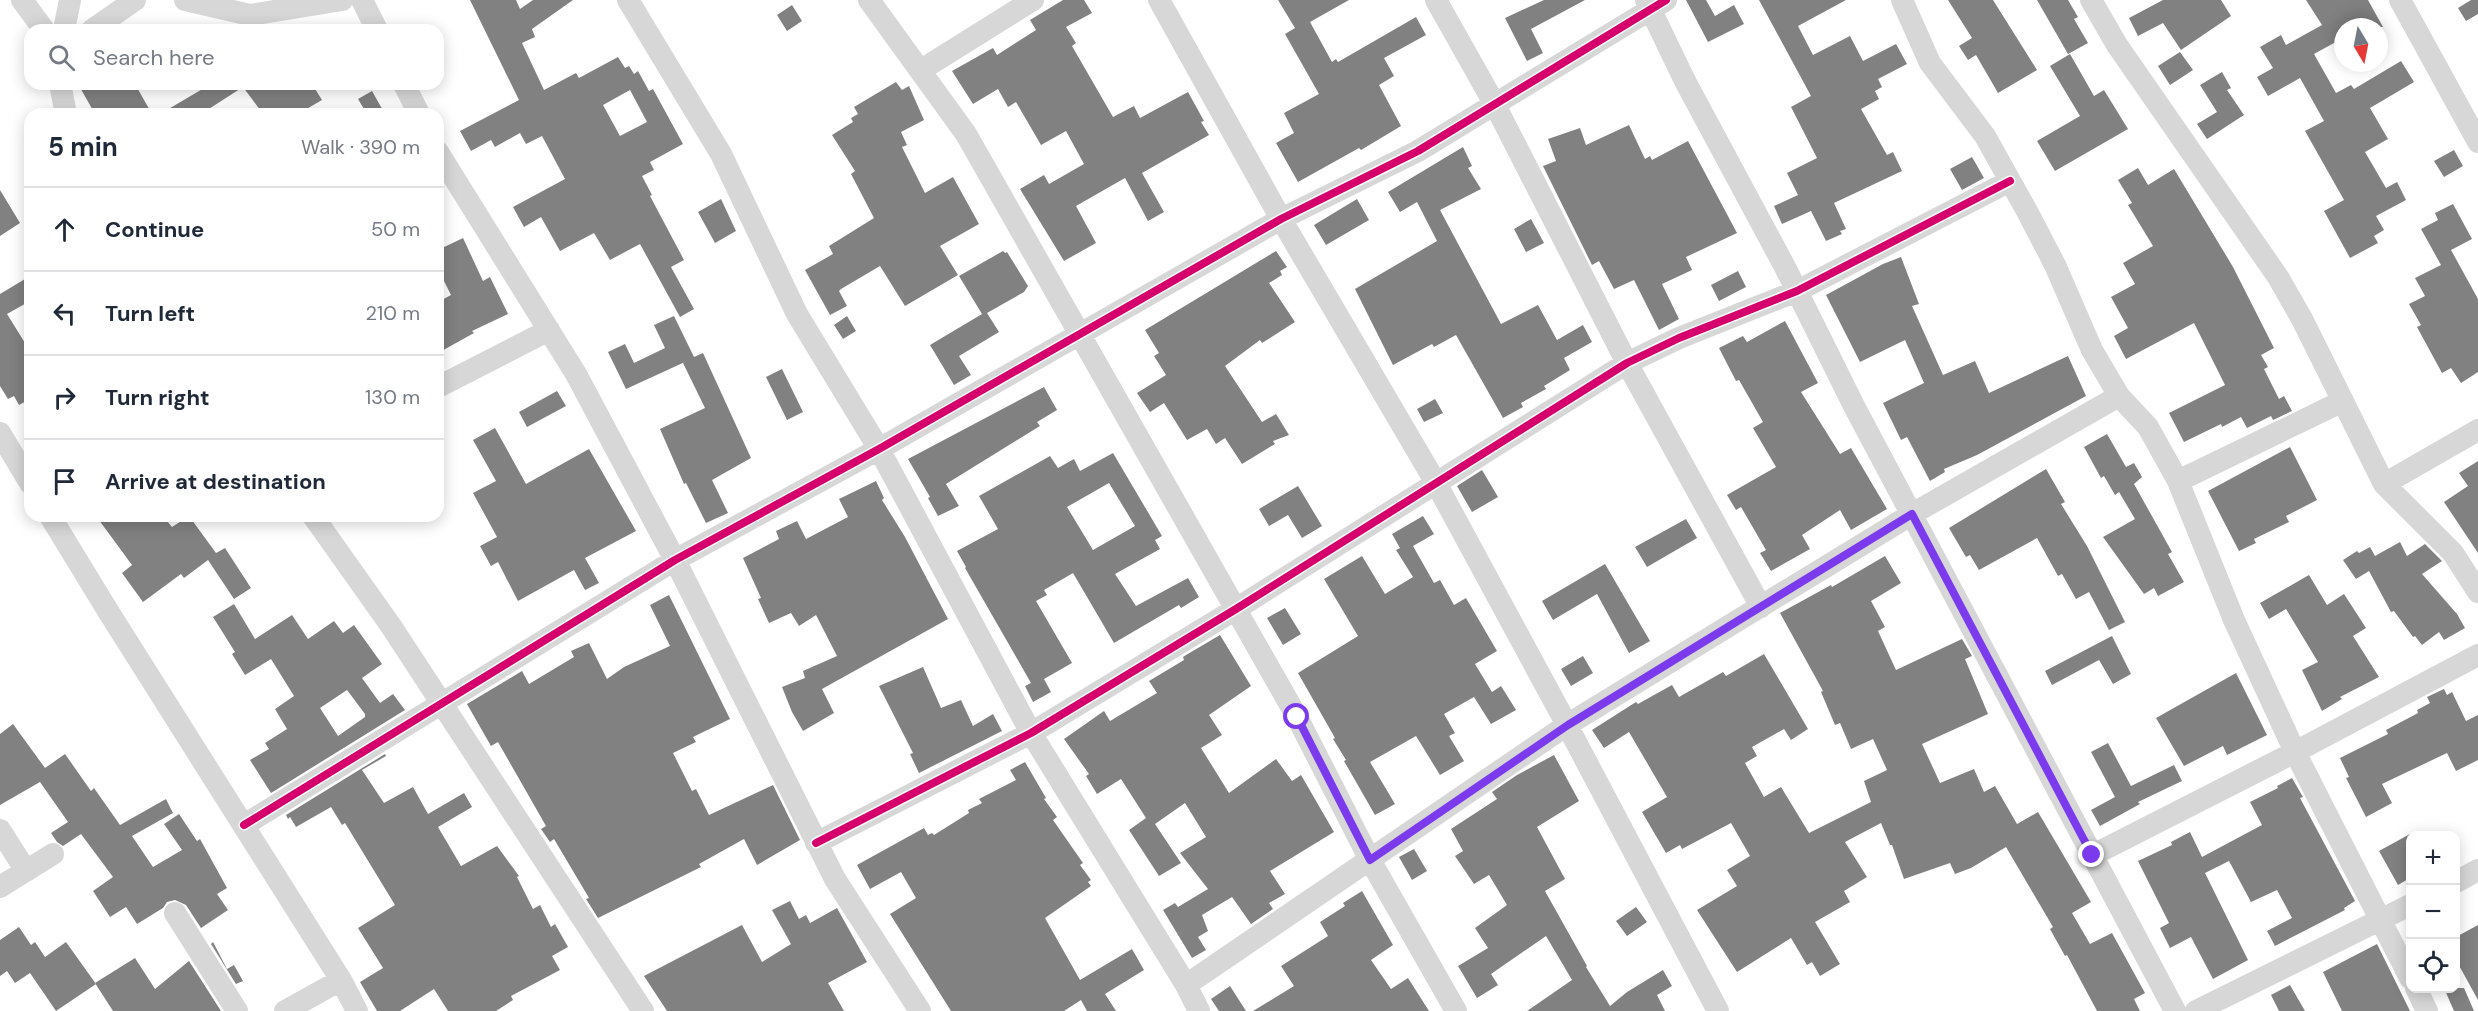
<!DOCTYPE html>
<html lang="en">
<head>
<meta charset="utf-8">
<style>
	body { margin:0; font-family:"DM Sans",sans-serif; background:#f2f2f3; color:#1f2937 }
	.controls { position:absolute; right:18px; bottom:18px; display:grid; overflow:hidden; border-radius:12px; box-shadow:0 3px 15px #0003 }
	.controls button { width:54px; height:54px; display:grid; place-items:center; padding:0; border:0; border-bottom:2px solid #e0e1e3; background:#fff; color:#1f2937; font:30px sans-serif }
	.compass { position:absolute; left:2334px; top:18px; width:54px; height:54px; border-radius:50%; background:#fff; box-shadow:0 3px 15px #0003; rotate:170deg }
	.stop { position:absolute; width:18px; height:18px; margin:-14px; border:4px solid #7c3aed; border-radius:50%; background:#fff }
	.stop.end { background:#7c3aed; border-color:#fff; box-shadow:0 2px 6px #0008 }
	.list { margin:0; padding:0; list-style:none }
	h2 { display:flex; justify-content:space-between; align-items:center; height:78px; margin:0; padding:0 24px; font-size:26px }
	h2 small { font-size:20px; font-weight:400; color:#747a83 }
	.list li { display:grid; grid-template-columns:39px 1fr auto; gap:18px; align-items:center; box-sizing:border-box; height:84px; padding:0 24px; border-top:2px solid #e0e1e3 }
	.list b { display:block; font-size:22px; white-space:nowrap }
	.list em { font-size:20px; font-style:normal; color:#747a83 }
	.icon { flex:none; width:33px; height:33px; fill:none; stroke:currentColor; stroke-width:2; stroke-linecap:round; stroke-linejoin:round }
	.map { position:relative; flex:none; width:2478px; height:1011px; overflow:hidden }
	.search { position:absolute; background:#fff; box-shadow:0 3px 15px #0003; left:24px; top:24px; width:420px; height:66px; display:flex; align-items:center; gap:15px; box-sizing:border-box; padding:0 21px; border-radius:18px; color:#747a83; font-size:22px }
	.panel { position:absolute; background:#fff; box-shadow:0 3px 15px #0003; left:24px; top:108px; width:420px; height:414px; border-radius:18px }
	.map>svg:first-child { display:block }
	.building { fill:#818181; fill-rule:evenodd }
	.lines { fill:none; stroke-linecap:round; stroke-linejoin:round }
	.street { stroke:#d7d7d7; stroke-width:22 }
	.cycleway-casing { stroke:#fff; stroke-width:11 }
	.cycleway { stroke:#d6006c; stroke-width:8 }
	.route { stroke:#7c3aed; stroke-width:8 }
</style>
</head>
<body>
<div class="map">
<svg width="2478" height="1011" viewBox="0 0 2478 1011">
	<rect width="100%" height="100%" fill="#fff"/>
	<path class="building" d="M470,0H516L520,9L533,0H573L532,29L535,37L522,43L544,90L576,73L579,78L618,57L625,68L629,66L634,74L638,71L649,91L653,89L683,144L650,162L654,170L642,176L652,195L650,196L684,260L671,267L694,309L680,317L640,244L610,260L594,233L560,251L541,217L524,227L513,207L565,179L542,136L526,144L520,133L495,147L491,140L471,151L460,131L519,100ZM630,90L647,122L620,136L603,105Z
		M1063,0H1084L1092,13L1066,27L1076,43L1072,46L1113,117L1134,106L1140,118L1188,92L1204,121L1201,122L1209,135L1142,173L1164,212L1148,221L1125,178L1076,206L1096,243L1064,261L1020,189L1044,175L1049,184L1084,164L1066,131L1041,145L1016,102L1008,107L998,89L973,104L952,71L993,48L997,55L1036,30L1030,20Z
		M1278,0H1349L1310,22L1332,62L1336,59L1338,62L1416,17L1426,35L1384,58L1394,76L1379,85L1401,126L1361,150L1359,148L1298,182L1276,143L1294,133L1284,113L1319,94L1285,34L1295,28Z
		M1544,0H1585L1531,29L1543,53L1527,61L1505,18Z
		M1686,0H1706L1715,16L1734,5L1744,24L1708,42Z
		M1759,0H1846L1798,26L1813,55L1850,36L1863,61L1896,44L1907,64L1878,79L1882,87L1875,91L1879,99L1861,109L1887,155L1893,152L1902,171L1834,203L1846,229L1840,231L1842,234L1826,241L1811,211L1782,224L1774,206L1798,195L1787,173L1817,158L1791,107L1811,96Z
		M1948,0H1993L2037,70L1998,93L1976,55L1968,60L1959,46L1972,38Z
		M2037,0H2068L2078,17L2074,19L2088,43L2068,54Z
		M2163,0H2221L2231,16L2181,50L2163,23L2138,36L2129,18Z
		M2306,0H2368L2383,27H2343V38L2314,54L2336,93L2351,85L2354,89L2401,61L2414,82L2370,108L2388,139L2365,152L2386,188L2397,182L2406,200L2376,216L2384,230L2374,236L2378,243L2350,258L2324,211L2344,200L2305,131L2324,121L2300,78L2268,96L2257,77L2273,68L2260,47L2281,35L2286,45L2322,25Z
		M2471,0H2478V14L2466,21L2458,8Z
		M792,5L802,21L787,31L777,15Z
		M2180,52L2193,70L2170,85L2158,66Z
		M2070,54L2094,96L2104,90L2128,129L2055,171L2037,141L2080,116L2050,66Z
		M2222,72L2231,88L2227,90L2244,115L2207,139L2197,124L2217,112L2200,85Z
		M896,82L902,90L909,86L924,120L901,132L907,145L902,147L925,193L953,177L979,224L940,246L958,275L905,306L880,266L841,289L839,291L847,306L830,315L805,270L833,254L829,246L874,218L851,174L855,171L832,135L853,122L851,118L858,114L854,107Z
		M78,84H135L152,114H95Z
		M211,84H312L322,100L298,114H263L243,87L201,114H160Z
		M372,91L385,114H367L358,99Z
		M1629,125L1645,159L1650,156L1652,160L1688,141L1737,233L1686,257L1692,270L1662,284L1679,319L1659,330L1634,280L1614,289L1599,261L1592,265L1543,166L1556,161L1548,139L1580,128L1586,145Z
		M1463,147L1472,166L1468,168L1481,189L1440,210L1501,324L1538,305L1557,340L1583,325L1592,342L1564,358L1570,370L1544,386L1546,389L1521,403L1523,407L1503,418L1456,335L1434,347L1432,344L1393,365L1355,289L1437,241L1417,202L1400,212L1388,192Z
		M2454,150L2463,166L2444,177L2434,161Z
		M1972,157L1984,178L1962,190L1950,169Z
		M2138,168L2148,185L2174,169L2233,267L2274,348L2261,355L2268,367L2264,369L2279,399L2284,396L2292,411L2273,420L2271,416L2247,428L2241,417L2222,427L2221,424L2184,442L2169,413L2225,385L2194,323L2126,359L2114,336L2128,328L2111,297L2135,284L2123,263L2153,246L2128,205L2132,203L2118,180Z
		M0,190L20,223L0,236Z
		M721,199L736,231L715,243L698,212Z
		M1357,199L1369,220L1326,245L1314,225Z
		M2453,204L2472,239L2451,250L2478,299V372L2461,383L2451,368L2442,373L2417,327L2421,325L2409,304L2425,296L2415,278L2441,265L2421,229L2438,220L2435,213Z
		M1531,219L1544,243L1526,252L1514,229Z
		M463,238L483,281L490,277L508,314L472,331L474,333L438,353V302L451,295L438,269V250Z
		M1003,251L1005,253L1007,252L1028,286L1024,292L987,313L999,332L959,356L971,375L954,385L930,345L982,314L959,276Z
		M1276,251L1287,267L1280,271L1282,275L1269,283L1295,322L1262,343L1260,340L1225,366L1262,422L1276,414L1289,435L1273,441L1275,444L1242,464L1225,438L1216,444L1207,429L1187,440L1164,403L1150,412L1137,393L1166,375L1154,356L1159,353L1145,330Z
		M1901,257L1919,304L1912,306L1943,375L1975,361L1989,393L2068,356L2086,396L1977,455L1944,469L1945,472L1930,481L1907,437L1901,440L1883,403L1924,383L1905,340L1860,362L1826,295L1883,264Z
		M1738,271L1746,287L1719,301L1711,285Z
		M30,276V301L7,314L30,351V399L19,405L14,396L8,399L0,386V294Z
		M674,316L694,357L703,353L751,458L712,480L728,513L706,523L686,483L684,484L660,429L705,408L683,363L687,361L626,389L608,352L625,344L634,363L665,348L654,325Z
		M847,316L856,331L843,339L834,325Z
		M1785,321L1818,383L1801,392L1840,454L1851,448L1887,509L1851,530L1840,510L1802,535L1810,549L1771,571L1760,553L1766,550L1741,507L1736,510L1727,495L1776,467L1753,428L1763,422L1739,380L1736,381L1719,348L1743,336L1747,342Z
		M782,369L803,412L787,420L766,377Z
		M1044,387L1057,410L1037,422L1040,426L946,484L959,506L938,516L928,498L930,497L908,459Z
		M557,391L566,406L527,427L519,412Z
		M1435,399L1443,413L1424,422L1417,409Z
		M495,428L526,484L589,449L636,531L585,558L599,583L585,590L574,570L518,601L498,562L491,566L480,546L497,537L473,493L496,481L473,440Z
		M2107,434L2126,467L2134,463L2142,477L2134,484L2172,552L2168,554L2184,582L2158,596L2154,588L2144,594L2103,537L2135,519L2119,492L2115,495L2104,476L2101,478L2084,447Z
		M2290,447L2317,500L2286,516L2289,522L2254,539L2256,543L2239,551L2208,491Z
		M1113,453L1162,536L1155,540L1160,549L1115,574L1136,606L1188,578L1199,597L1181,608L1179,605L1114,643L1073,573L1044,590L1047,595L1036,601L1072,663L1044,679L1051,692L1033,702L1025,686L1031,683L965,568L966,567L957,551L998,529L979,496L1050,456L1058,468L1074,459L1080,471ZM1109,483L1135,526L1093,550L1067,507Z
		M2478,461V553L2444,502L2468,486L2459,473Z
		M2046,469L2065,502L2061,504L2087,546L2125,622L2109,630L2089,592L2076,599L2062,574L2058,576L2037,538L1979,570L1970,555L1966,557L1949,528Z
		M1482,470L1498,497L1472,512L1457,486Z
		M876,481L884,498L882,500L905,537L948,619L822,689L834,713L803,731L792,712L782,687L805,678L803,671L837,656L816,615L799,626L791,613L769,623L758,599L761,598L743,558L779,539L776,531L797,521L806,539L848,517L839,499Z
		M1298,486L1322,526L1302,538L1288,515L1269,526L1259,509Z
		M96,516H163L172,527L189,516L216,553L225,548L251,588L234,599L208,560L184,578L181,574L143,602L122,573L132,565Z
		M1423,516L1434,534L1413,546L1434,583L1440,580L1454,605L1466,598L1497,651L1475,664L1492,692L1501,686L1516,710L1491,724L1474,697L1444,714L1455,733L1449,736L1464,761L1440,775L1416,736L1370,762L1395,804L1375,815L1344,761L1346,760L1333,739L1335,738L1298,673L1358,636L1324,579L1362,556L1385,594L1413,577L1396,550L1400,548L1392,534Z
		M1686,519L1697,538L1647,567L1635,547Z
		M2400,542L2407,556L2425,544L2442,561L2422,574L2457,614L2465,628L2444,640L2439,632L2422,645L2415,636L2413,637L2394,611L2391,612L2369,571L2356,579L2343,560L2357,551L2359,553L2370,547L2375,556Z
		M1885,556L1901,583L1871,601L1885,627L1878,631L1896,670L1962,639L1972,656L1965,659L1988,714L1922,744L1940,783L1974,769L1984,792L1995,786L2017,824L2038,812L2091,902L2072,913L2090,944L2112,933L2145,993L2134,999L2140,1011H2097L2067,955L2065,956L2050,929L2053,927L2006,847L1971,868L1955,874L1950,863L1904,879L1892,845H1890L1881,823L1845,842L1867,877L1844,891L1850,902L1815,922L1840,964L1820,976L1812,962L1807,965L1791,938L1737,972L1697,910L1737,886L1727,870L1750,856L1731,823L1682,849L1680,845L1666,853L1642,812L1667,797L1629,732L1604,748L1592,730L1636,702L1638,704L1672,685L1679,697L1723,672L1726,676L1764,654L1808,729L1791,740L1784,729L1752,747L1757,756L1745,763L1764,797L1781,787L1809,833L1871,802L1864,781L1887,770L1873,739L1851,749L1840,723L1835,725L1821,692L1823,691L1780,613L1831,585L1832,587Z
		M1605,564L1650,641L1629,653L1597,594L1553,620L1542,601Z
		M2309,575L2327,605L2344,594L2366,628L2353,636L2379,677L2340,697L2342,699L2322,711L2302,670L2318,662L2286,609L2269,619L2260,603Z
		M669,595L730,719L693,737L696,742L673,753L692,791L696,789L709,815L773,785L800,840L757,865L744,839L699,864L701,867L598,918L586,899L589,898L554,839L550,842L541,829L546,826L498,742L491,746L467,704L522,671L529,684L574,657L571,651L589,643L607,679L624,667L670,646L650,605Z
		M234,604L255,639L292,615L308,639L334,621L343,633L354,625L382,664L362,678L380,703L393,694L405,710L271,793L250,760L269,749L265,743L287,729L275,709L294,696L271,659L245,675L232,654L235,652L213,617ZM347,690L365,714V717L338,736L320,708Z
		M1285,608L1301,634L1283,645L1267,618Z
		M1220,635L1251,686L1209,715L1222,735L1201,748L1229,793L1276,759L1292,781L1301,775L1334,832L1270,871L1285,894L1269,903L1273,909L1251,924L1232,897L1202,915L1208,931L1198,937L1206,950L1192,958L1163,910L1175,903L1178,907L1208,889L1180,853L1206,837L1185,803L1155,824L1181,863L1159,876L1129,830L1146,818L1121,779L1097,794L1086,776L1089,774L1064,739L1104,711L1110,721L1157,693L1149,681L1184,660L1183,657L1186,655Z
		M2112,636L2131,674L2113,684L2099,660L2052,685L2045,671Z
		M1583,656L1593,673L1571,686L1561,669Z
		M923,667L941,708L961,700L973,726L993,714L1002,731L919,773L910,754L913,753L879,686Z
		M2236,673L2267,735L2227,755L2223,746L2184,766L2156,718Z
		M2444,689L2447,695L2452,692L2466,721L2478,715V760L2456,771L2447,753L2382,784L2392,803L2366,817L2346,778L2349,777L2340,758L2388,734L2386,730L2418,713L2417,710L2430,703L2427,697Z
		M13,724L45,768L65,754L91,791L94,788L120,825L166,799L173,813L132,836L153,867L182,850L164,824L179,814L197,841L200,839L227,888L217,894L228,910L201,928L186,905L175,900L167,902L163,908L137,924L126,907L110,917L93,891L113,877L81,834L63,846L57,842L51,833L68,822L40,782L0,805V734Z
		M2108,743L2131,786L2174,765L2182,781L2138,802L2140,804L2100,826L2091,810L2115,797L2091,752Z
		M385,754L386,756L362,770L384,803L413,787L428,814L464,793L472,807L438,827L461,866L497,846L519,876L517,877L533,909L540,905L551,927L555,924L568,947L552,956L560,970L511,996L513,1000L496,1011H448L434,989L400,1011H377L360,982L383,968L358,928L395,905L345,823L342,825L331,807L296,827L290,817L288,819L286,815Z
		M1554,755L1579,801L1537,827L1565,879L1545,891L1587,966L1586,967L1610,1006L1627,992L1663,970L1672,986L1657,995L1665,1011H1527L1572,980L1546,936L1491,974L1498,985L1477,998L1458,966L1488,948L1475,928L1507,905L1489,875L1474,884L1455,856L1463,851L1451,829L1497,799L1492,792L1517,775Z
		M1025,762L1046,798L1044,799L1057,817L1053,820L1083,863L1080,865L1091,880L1088,882L1091,886L1045,918L1080,980L1132,949L1144,970L1105,994L1116,1011H1087L1081,1000L1064,1011H951L890,914L916,898L901,872L870,889L857,865L924,828L928,835L932,833L934,835L969,813L968,810L982,803L979,799L1016,780L1010,770Z
		M2292,778L2303,797L2300,798L2355,901L2344,908L2345,910L2275,946L2267,931L2292,918L2277,890L2251,902L2229,861L2205,873L2248,960L2213,979L2191,937L2170,948L2160,928L2169,923L2138,861L2172,845L2171,842L2190,832L2202,857L2262,825L2250,802L2278,788L2277,786Z
		M2410,834V878L2398,885L2379,851Z
		M1414,849L1427,871L1412,880L1399,857Z
		M1362,891L1393,945L1371,960L1391,989L1408,978L1429,1011H1253L1294,986L1281,966L1328,936L1320,922L1345,906L1343,903Z
		M790,901L799,919L806,915L810,923L837,908L867,962L828,983L844,1011H667L644,976L742,925L762,962L791,944L772,910Z
		M1636,907L1647,922L1627,936L1616,921Z
		M2478,925V1000L2456,960V937Z
		M19,927L31,945L35,942L45,957L66,942L96,984L56,1011L30,973L15,983L7,971L0,976V940Z
		M213,942L227,969L234,965L243,981L236,984L211,944Z
		M2377,944L2410,1011H2342L2323,972Z
		M135,958L155,989L189,961L221,1011H113L95,983Z
		M2290,985L2305,1011H2279L2271,995Z
		M1230,986L1246,1011H1219L1211,999Z
		M2444,988H2464L2474,1011H2454Z"/>
	<g class="lines">
		<path class="street" d="M22,0L44,30
			M185,0L250,15L342,0
			M362,0L377,30
			M628,0L721,154L797,314L879,449L1031,733L1186,985L1199,1011
			M869,0L966,134L1297,717L1370,860L1456,1011
			M1159,0L1281,219L1436,483L1567,725L1718,1011
			M1436,0L1494,103L1627,363L1761,607
			M1646,0L1685,81L1786,269L1854,406L2175,1011
			M1902,0L1930,63L1985,136L2028,213L2055,265L2092,350L2119,396L2148,427L2178,481L2234,620L2295,752L2410,978
			M2091,0L2117,45L2278,277L2302,319L2384,484L2453,553L2478,592
			M2400,0L2478,142
			M64,30L70,0
			M92,30L135,0
			M921,70L1033,0
			M60,84L66,114
			M404,84L419,114
			M438,152L576,374L675,560L835,879L920,1011
			M438,387L549,330
			M0,433L30,483
			M2178,481L2343,401
			M2384,484L2478,430
			M50,516L108,611L341,980L357,1011
			M313,516L391,626L643,1011
			M244,825L675,560L879,449L1281,219L1418,151L1666,0
			M0,830L26,871
			M816,843L1031,733L1236,609L1627,363L1679,338L1797,291L2010,181
			M2093,855L2295,752L2478,655
			M2456,882L2478,870
			M0,887L53,854
			M175,913L237,1011
			M1186,985L1567,725L1912,514L2119,396
			M2416,988L2427,1011
			M285,1011L341,980
			M2196,1011L2410,905"/>
		<g class="cycleway-casing">
			<path id="cycleway" d="M244,825L675,560L879,449L1281,219L1418,151L1666,0
				M816,843L1031,733L1236,609L1627,363L1679,338L1797,291L2010,181"/>
		</g>
		<use href="#cycleway" class="cycleway"/>
	</g>
	<g class="lines">
		<path class="route" d="M1297,717L1370,860L1568,725L1912,514L2092,855"/>
	</g>
</svg>
<div class="controls">
<button>+</button>
<button>−</button>
<button><svg class="icon" aria-label="locate" viewBox="0 0 24 24"><circle cx="12" cy="12" r="6"/><path d="M12 2v4M12 18v4M2 12h4M18 12h4"/></svg></button>
</div>
<svg class="compass" viewBox="-18 -18 36 36"><path d="M0-13l5 13h-10z" fill="#e53935"/><path d="M0 13l5-13h-10z" fill="#747a83"/></svg>
<div class="stop" style="left:1297px;top:717px"></div>
<div class="stop end" style="left:2092px;top:855px"></div>
<div class="search"><svg class="icon" aria-label="search" viewBox="0 0 24 24"><circle cx="10" cy="10" r="6"/><path d="M15 15l6 6"/></svg>Search here</div>
<section class="panel">
<h2>5 min<small>Walk · 390 m</small></h2>
<ul class="list">
<li><svg class="icon" aria-label="ahead" viewBox="0 0 24 24"><path d="M12 20V5M6 11l6-6 6 6"/></svg><div><b>Continue</b></div><em>50 m</em></li>
<li><svg class="icon" aria-label="left" viewBox="0 0 24 24"><path d="M17 20v-9H6M10 6l-5 5 5 5"/></svg><div><b>Turn left</b></div><em>210 m</em></li>
<li><svg class="icon" aria-label="right" viewBox="0 0 24 24"><path d="M7 20v-9h11M14 6l5 5-5 5"/></svg><div><b>Turn right</b></div><em>130 m</em></li>
<li><svg class="icon" aria-label="arrive" viewBox="0 0 24 24"><path d="M6 21V4h12l-3 4 3 4H6"/></svg><div><b>Arrive at destination</b></div></li>
</ul>
</section>
</div>
</body>
</html>
